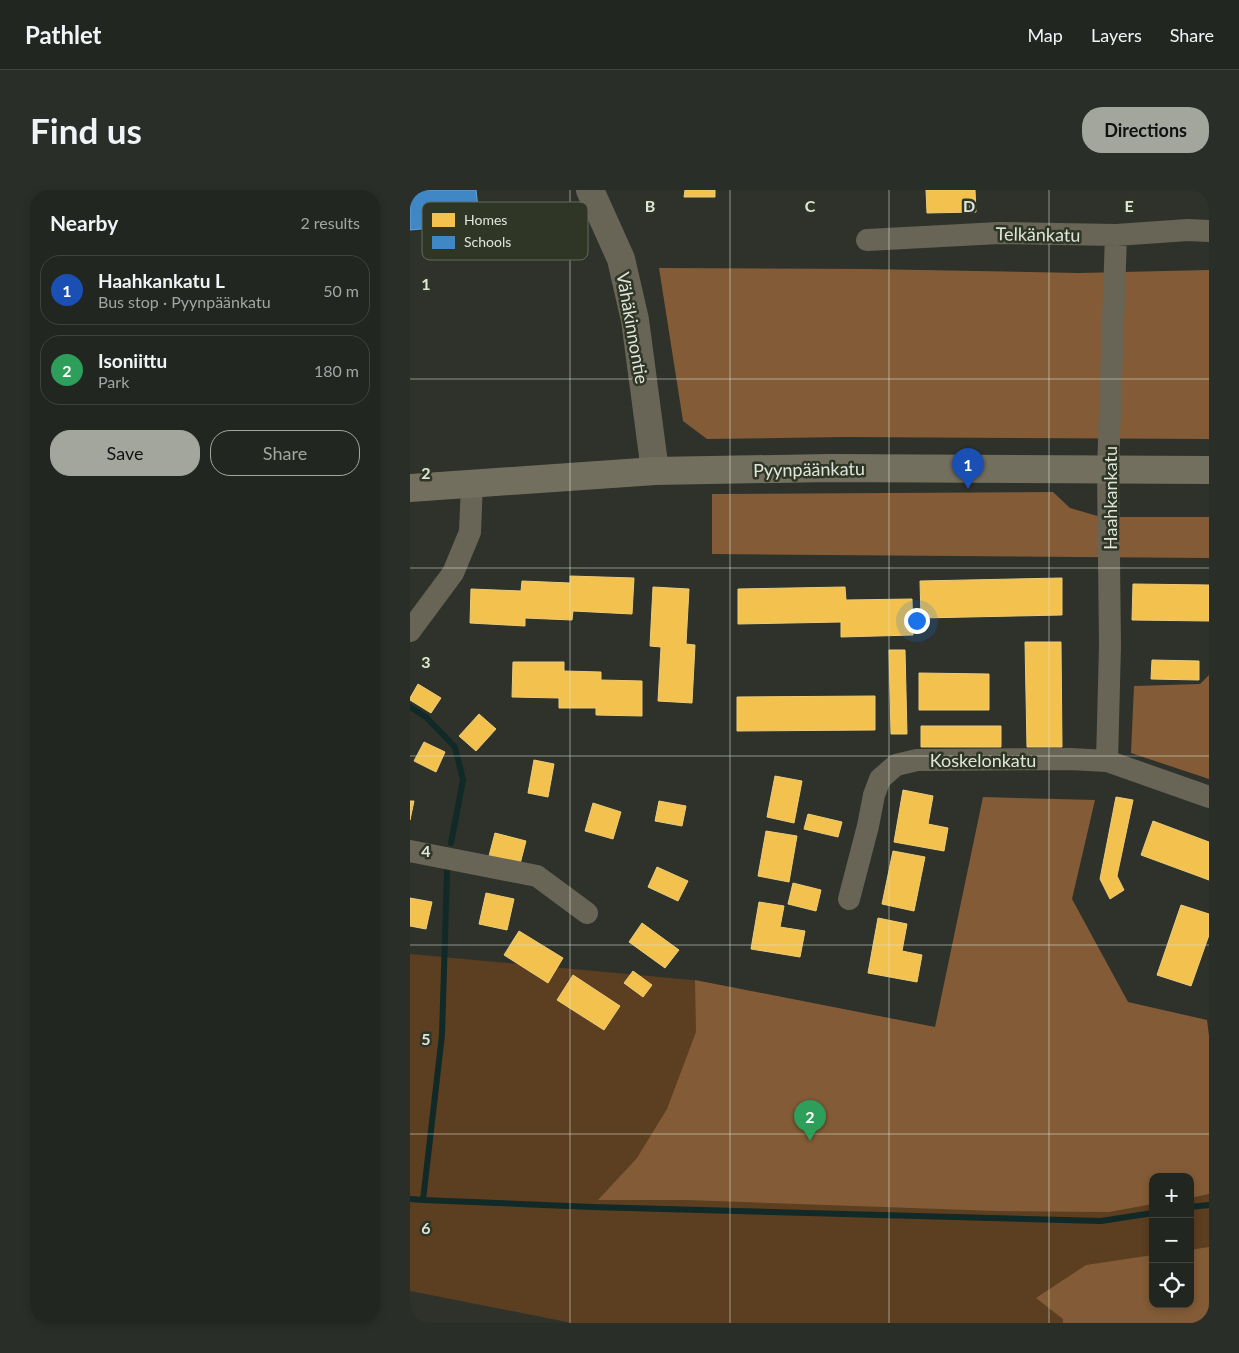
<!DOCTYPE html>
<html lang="en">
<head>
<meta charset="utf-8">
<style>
	body { margin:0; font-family:Lato,sans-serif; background:#2a2e29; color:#f1f3f6 }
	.controls { position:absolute; right:15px; bottom:15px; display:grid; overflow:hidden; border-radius:10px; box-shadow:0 2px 8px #0003 }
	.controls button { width:45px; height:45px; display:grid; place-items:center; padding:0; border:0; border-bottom:1px solid #3f433e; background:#222620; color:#f1f3f6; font:25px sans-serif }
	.you { position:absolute; left:506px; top:430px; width:18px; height:18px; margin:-12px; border:4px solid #fff; border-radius:50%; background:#1a73e8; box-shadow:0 0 0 8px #1a73e833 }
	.badge { display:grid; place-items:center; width:32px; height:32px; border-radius:50%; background:#a2a69d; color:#fff; font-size:16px; font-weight:700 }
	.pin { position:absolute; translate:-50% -41px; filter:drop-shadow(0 1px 2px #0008) }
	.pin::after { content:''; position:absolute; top:26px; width:18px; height:15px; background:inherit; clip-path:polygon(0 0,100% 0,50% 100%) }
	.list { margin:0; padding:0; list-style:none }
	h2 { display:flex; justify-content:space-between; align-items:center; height:65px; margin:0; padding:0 20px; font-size:21px }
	h2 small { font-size:16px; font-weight:400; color:#a2a5a5 }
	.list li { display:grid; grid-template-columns:32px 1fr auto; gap:15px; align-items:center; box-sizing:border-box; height:70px; margin:0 10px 10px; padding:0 10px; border:1px solid #3f433e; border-radius:20px }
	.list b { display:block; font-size:19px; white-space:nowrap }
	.list p { margin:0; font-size:16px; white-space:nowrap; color:#a2a5a5 }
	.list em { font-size:16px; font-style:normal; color:#a2a5a5 }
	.actions { display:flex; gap:10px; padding:15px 20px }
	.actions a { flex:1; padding:11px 0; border:1px solid #a2a69d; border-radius:20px; text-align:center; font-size:18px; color:#a2a69d }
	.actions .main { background:#a2a69d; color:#111 }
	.icon { flex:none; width:28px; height:28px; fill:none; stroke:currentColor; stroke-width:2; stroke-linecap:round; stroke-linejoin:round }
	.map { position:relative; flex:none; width:799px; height:1133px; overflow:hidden; border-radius:20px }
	header { display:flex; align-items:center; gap:30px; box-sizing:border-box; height:70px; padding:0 25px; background:#222620; border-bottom:1px solid #3f433e }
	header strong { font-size:24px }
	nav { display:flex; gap:28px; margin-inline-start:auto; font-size:18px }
	.intro { display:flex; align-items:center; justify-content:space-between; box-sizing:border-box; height:120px; padding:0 30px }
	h1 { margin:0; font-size:35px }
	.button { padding:12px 22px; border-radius:20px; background:#a2a69d; color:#111; font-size:18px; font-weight:700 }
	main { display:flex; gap:30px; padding:0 30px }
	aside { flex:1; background:#222620; border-radius:20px; box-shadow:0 2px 8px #0003 }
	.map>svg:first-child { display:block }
	.green { fill:#5c3e20; fill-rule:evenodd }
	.forest { fill:#835c37 }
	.homes { fill:#f2c14e; stroke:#edcc78 }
	.schools { fill:#3f88c5; stroke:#6fa4cc }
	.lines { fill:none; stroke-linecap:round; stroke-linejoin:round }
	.stream { stroke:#112927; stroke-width:6 }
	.minor { stroke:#686556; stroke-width:22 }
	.tertiary { stroke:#686556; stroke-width:28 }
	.secondary { stroke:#736f5e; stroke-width:28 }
	.grid { fill:none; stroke:#e0e5db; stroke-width:1; stroke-opacity:0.55 }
	.labels { text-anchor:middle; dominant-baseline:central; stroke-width:5; stroke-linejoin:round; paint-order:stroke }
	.street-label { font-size:18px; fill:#e0e5db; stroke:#2f3626 }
	.key { fill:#2f3626; stroke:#646b5c; stroke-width:1 }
	.key-label { font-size:14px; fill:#e0e5db }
	.grid-label { font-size:16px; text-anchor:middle; font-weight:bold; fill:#e0e5db; stroke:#2f3626; stroke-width:5; stroke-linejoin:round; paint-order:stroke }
</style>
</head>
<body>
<header>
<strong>Pathlet</strong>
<nav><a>Map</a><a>Layers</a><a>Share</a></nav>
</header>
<div class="intro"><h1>Find us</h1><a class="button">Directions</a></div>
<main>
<aside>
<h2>Nearby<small>2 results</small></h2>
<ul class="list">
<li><span class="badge" style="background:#1a4fb4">1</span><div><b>Haahkankatu L</b><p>Bus stop · Pyynpäänkatu</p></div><em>50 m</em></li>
<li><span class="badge" style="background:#2e9e5b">2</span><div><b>Isoniittu</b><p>Park</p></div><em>180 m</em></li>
</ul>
<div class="actions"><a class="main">Save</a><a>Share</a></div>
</aside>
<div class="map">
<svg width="799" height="1133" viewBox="0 0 799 1133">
	<rect width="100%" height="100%" fill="#2e322a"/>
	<path class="green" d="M0,764L282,790L525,837L799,916V1133H162L0,1101ZM743,987H780V1114H743Z"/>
	<path class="forest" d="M249,78L456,79L669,83L799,80V249L435,247L297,249L273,231Z
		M643,302L660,318L691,327H799V368L302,364V304Z
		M799,485V589L721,563L724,496L790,494Z
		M573,607L685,610L662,709L718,812L797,830L799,846V1004L780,1008V987H743V1014L699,1022L587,1021L277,1010H188L227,968L257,919L286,842L285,790L525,837Z
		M799,1057V1133H653V1129L626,1108L676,1075L743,1065V1114H780V1060Z"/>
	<path class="homes" d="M275,0H305V7H274Z
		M516,0H565L566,22L517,23Z
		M160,386L224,388L222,424L163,421L162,430L115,428V436L60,433L61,399L111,401L112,391L160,393Z
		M652,388V425L511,428L510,391Z
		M723,394L799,395V431L722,430Z
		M243,397L279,399L276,454L285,455L282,513L248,511L251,457L240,456Z
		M435,397L436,410L502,409L503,445L431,447V432L328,434V399Z
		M615,452H651L652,557H617Z
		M479,460H495L497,544H481Z
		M742,470L789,471V490L741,489Z
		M103,472H154V481L191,482V490L232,491V526L186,525V518H149V508L102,507Z
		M509,483L579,484V520H509Z
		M8,494L31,508L21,523L0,510V508Z
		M465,506V540L327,541V507Z
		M69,524L86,539L66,561L49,546Z
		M511,536H591V557H511Z
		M14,552L35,562L26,582L4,571Z
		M124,570L144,574L138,607L118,603Z
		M365,586L392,591L384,633L357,627Z
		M493,600L523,606L518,634L538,638L534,661L484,652Z
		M706,607L723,610L707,686L714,700L700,709L690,689Z
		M0,611H4L0,630Z
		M249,611L276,616L272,636L245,631Z
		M183,613L211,622L203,649L175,641Z
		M398,624L432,632L428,647L394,639Z
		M743,631L799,652V690L731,665Z
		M356,641L387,646L379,692L348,686Z
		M85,643L116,651L110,674L79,666Z
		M483,661L515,667L504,721L472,714Z
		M247,677L278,691L268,711L238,697Z
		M383,693L411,700L406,721L378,714Z
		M76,703L104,709L97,740L69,734Z
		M0,708L22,712L16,739L0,736Z
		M349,712L374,716L370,737L395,741L390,767L341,759Z
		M771,715L799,724V745L781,796L747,785Z
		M468,728L497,734L492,761L512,765L507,792L458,783Z
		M232,733L269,760L255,778L219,752Z
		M109,741L153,768L138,793L94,765Z
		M223,781L242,795L233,807L214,793Z
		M163,785L210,816L194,840L147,810Z"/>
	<path class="schools" d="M0,0H66L68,18L61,19L63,34L0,40Z"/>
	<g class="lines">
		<path class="stream" d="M0,517L16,527L45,557L53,590L41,653
			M37,681L32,845L13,1010L182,1017L691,1031L743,1023
			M0,1009L13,1010
			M780,1017L799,1015"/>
		<path class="minor" d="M457,50L589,43L706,45L778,40L799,41
			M0,441L43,383L60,342L62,293
			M697,571L700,456L698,280L706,45
			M0,661L127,686L177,723
			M439,709L458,636L464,605L470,589L486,575L507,570L660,569L697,571L799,607"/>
		<path class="tertiary" d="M180,0L211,69L225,130L245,281"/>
		<path class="secondary" d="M0,298L245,281L419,278L799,280"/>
	</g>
	<path class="grid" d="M160,0V1133M320,0V1133M479,0V1133M639,0V1133M0,189H799M0,378H799M0,566H799M0,755H799M0,944H799"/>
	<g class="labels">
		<g class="street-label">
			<text transform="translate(628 44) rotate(1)">Telkänkatu</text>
			<text transform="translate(223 138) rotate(80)">Vähäkinnontie</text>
			<text transform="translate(399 279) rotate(-1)">Pyynpäänkatu</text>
			<text transform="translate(700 308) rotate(-90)">Haahkankatu</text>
			<text x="573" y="570">Koskelonkatu</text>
		</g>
	</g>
	<rect x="12" y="12" width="166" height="58" rx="8" class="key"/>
	<rect x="22" y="23" width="23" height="14" fill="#f2c14e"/>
	<rect x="22" y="46" width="23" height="13" fill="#3f88c5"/>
	<g class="key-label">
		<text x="54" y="35">Homes</text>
		<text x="54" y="57">Schools</text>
	</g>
	<g class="grid-label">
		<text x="240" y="22">B</text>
		<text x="400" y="22">C</text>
		<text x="559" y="22">D</text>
		<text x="719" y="22">E</text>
		<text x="16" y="100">1</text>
		<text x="16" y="289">2</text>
		<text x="16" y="478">3</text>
		<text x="16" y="667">4</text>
		<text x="16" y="855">5</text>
		<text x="16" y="1044">6</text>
	</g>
</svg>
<div class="controls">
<button>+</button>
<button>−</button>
<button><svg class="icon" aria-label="locate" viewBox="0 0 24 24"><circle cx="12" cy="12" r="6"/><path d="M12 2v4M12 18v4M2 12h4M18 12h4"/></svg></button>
</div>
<div class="you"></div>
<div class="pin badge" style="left:558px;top:299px;background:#1a4fb4">1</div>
<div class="pin badge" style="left:400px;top:951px;background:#2e9e5b">2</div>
</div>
</main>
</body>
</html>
